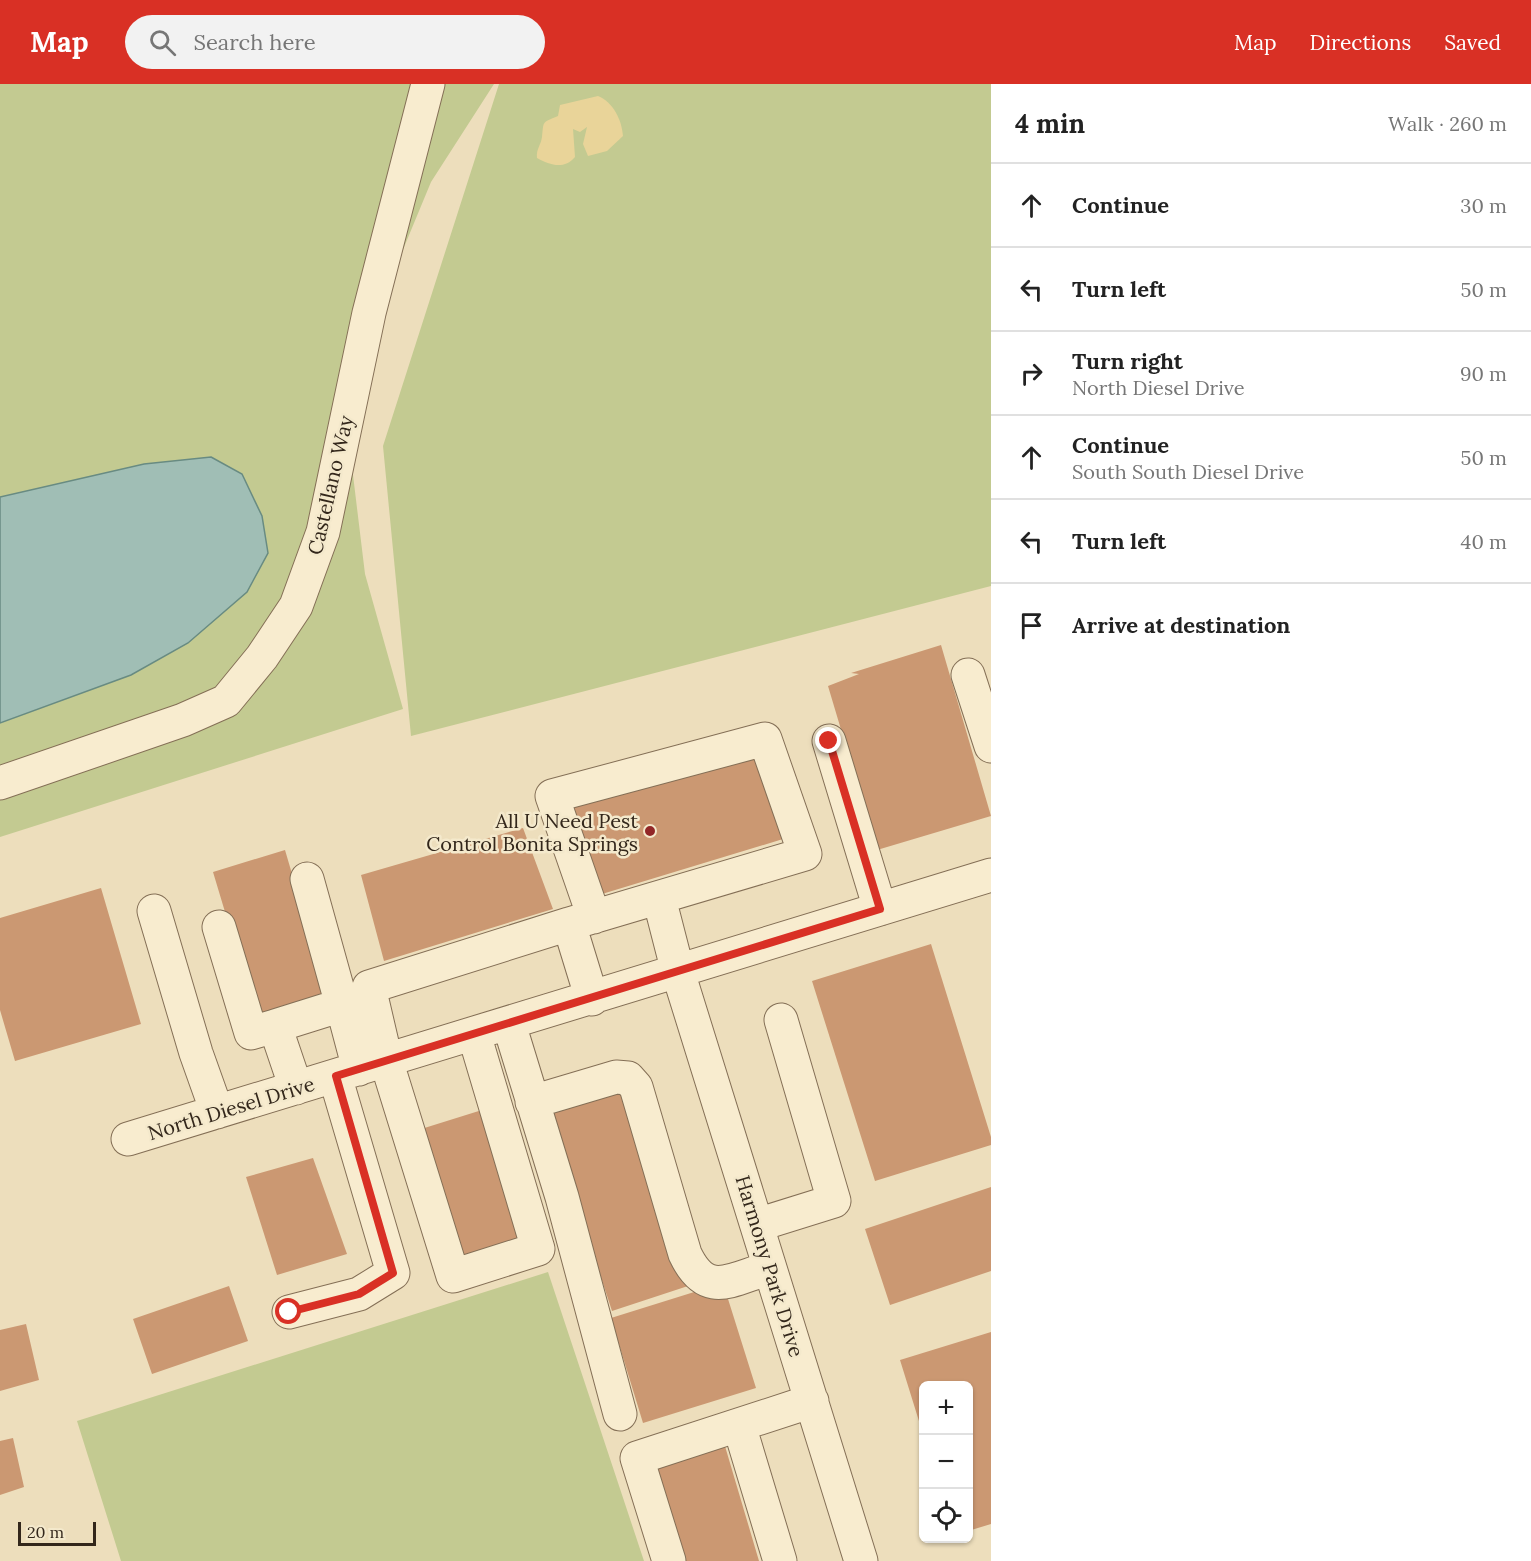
<!DOCTYPE html>
<html lang="en">
<head>
<meta charset="utf-8">
<style>
	body { margin:0; font-family:Lora,serif; background:#f2f2f2; color:#222 }
	.controls { position:absolute; right:18px; bottom:18px; display:grid; overflow:hidden; border-radius:9px; box-shadow:0 2px 4px #0004 }
	.controls button { width:54px; height:54px; display:grid; place-items:center; padding:0; border:0; border-bottom:2px solid #e0e0e0; background:#fff; color:#222; font:30px sans-serif }
	.scale { position:absolute; left:18px; bottom:15px; width:78px; box-sizing:border-box; padding-left:6px; border:3px solid #33271b; border-top:0; font-size:16px; line-height:21px; white-space:nowrap; color:#33271b; -webkit-text-stroke:4px #f4e9cc; paint-order:stroke }
	.stop { position:absolute; width:18px; height:18px; margin:-14px; border:4px solid #d93025; border-radius:50%; background:#fff }
	.stop.end { background:#d93025; border-color:#fff; box-shadow:0 2px 6px #0008 }
	.list { margin:0; padding:0; list-style:none }
	h2 { display:flex; justify-content:space-between; align-items:center; height:78px; margin:0; padding:0 24px; font-size:26px }
	h2 small { font-size:20px; font-weight:400; color:#767676 }
	.list li { display:grid; grid-template-columns:39px 1fr auto; gap:18px; align-items:center; box-sizing:border-box; height:84px; padding:0 24px; border-top:2px solid #e0e0e0 }
	.list b { display:block; font-size:22px; white-space:nowrap }
	.list p { margin:0; font-size:20px; white-space:nowrap; color:#767676 }
	.list em { font-size:20px; font-style:normal; color:#767676 }
	.icon { flex:none; width:33px; height:33px; fill:none; stroke:currentColor; stroke-width:2; stroke-linecap:round; stroke-linejoin:round }
	.map { position:relative; flex:none; width:991px; height:1477px; overflow:hidden }
	header { display:flex; align-items:center; gap:36px; box-sizing:border-box; height:84px; padding:0 30px; background:#d93025; color:#fff }
	header strong { font-size:28px }
	nav { display:flex; gap:33px; margin-inline-start:auto; font-size:21px }
	.search { width:420px; height:54px; background:#f2f2f2; display:flex; align-items:center; gap:15px; box-sizing:border-box; padding:0 21px; border-radius:33px; color:#767676; font-size:22px }
	main { display:flex }
	aside { flex:1; background:#fff }
	.map>svg:first-child { display:block }
	.green { fill:#c3ca91 }
	.sand { fill:#e9d499 }
	.water { fill:#a0beb5; stroke:#688b82; stroke-width:1.5 }
	.building { fill:#cb9872 }
	.lines { fill:none; stroke-linecap:round; stroke-linejoin:round }
	.minor-casing { stroke:#846f56; stroke-width:35 }
	.minor { stroke:#f8eccf; stroke-width:33 }
	.route { stroke:#d93025; stroke-width:8 }
	.poi-dot { fill:#922727; stroke:#f4e9cc; stroke-width:2 }
	.labels { text-anchor:middle; dominant-baseline:central; stroke-width:5; stroke-linejoin:round; paint-order:stroke }
	.street-label { font-size:20px; fill:#33271b; stroke:#f4e9cc }
	.poi-label { font-size:20px; fill:#33271b; stroke:#f4e9cc; text-anchor:end }
</style>
</head>
<body>
<header>
<strong>Map</strong>
<div class="search"><svg class="icon" aria-label="search" viewBox="0 0 24 24"><circle cx="10" cy="10" r="6"/><path d="M15 15l6 6"/></svg>Search here</div>
<nav><a>Map</a><a>Directions</a><a>Saved</a></nav>
</header>
<main>
<div class="map">
<svg width="991" height="1477" viewBox="0 0 991 1477">
	<rect width="100%" height="100%" fill="#eddebc"/>
	<path class="green" d="M0,0H494L431,98L395,185L349,358L365,490L403,625L0,753Z
		M499,0H991V502L411,652L383,362Z
		M548,1188L644,1477H121L77,1337Z"/>
	<path class="sand" d="M598,12C613,18 622,36 623,52L607,67L588,72L583,60L587,43L580,48L573,45L575,73C564,86 550,81 537,74C536,65 541,61 542,53C544,37 541,39 558,32L560,21Z"/>
	<path class="water" d="M211,373L242,390L262,432L268,469L247,508L188,559L131,591L0,639V413L144,380Z"/>
	<path class="building" d="M941,561L991,732L877,766L828,602L859,590L851,589Z
		M753,669L783,755L602,810L573,721Z
		M523,744L553,825L384,877L361,791Z
		M285,766L327,909L256,931L213,788Z
		M101,804L141,940L15,977L0,926V834Z
		M931,860L991,1053V1061L875,1097L812,897Z
		M621,1000L688,1202L612,1227L546,1025Z
		M482,1026L523,1156L459,1176L418,1046Z
		M313,1074L347,1170L277,1191L246,1093Z
		M991,1103V1187L890,1221L865,1145Z
		M723,1199L756,1304L643,1339L611,1234Z
		M229,1202L248,1257L152,1290L133,1235Z
		M26,1240L39,1296L0,1307V1246Z
		M991,1248V1440L968,1447V1302H924L923,1350L900,1276Z
		M722,1352L759,1477H682L651,1372Z
		M13,1354L24,1403L0,1411V1357Z"/>
	<g class="lines">
		<g class="minor-casing">
			<path id="minor" d="M968,591L991,662
				M829,657L880,825
				M0,699L183,636L226,617L262,573L296,522L323,448L369,229L428,0
				M659,814L678,888L861,1477
				M154,827L196,969L217,1028
				M219,843L251,949L275,942L296,1004
				M592,915L569,840L805,770L765,655L552,712L594,833
				M342,921L359,985
				M509,940L562,1113L620,1330
				M275,942L342,921L307,795
				M474,950L538,1165L453,1192L386,976L369,903L569,840
				M532,1018L616,993L628,994L636,1003L685,1170C707,1216 731,1195 770,1184
				M128,1055L991,791
				M757,1141L834,1117L781,936
				M289,1228L359,1210L393,1189L335,992
				M739,1341L780,1477
				M669,1477L637,1374L812,1317"/>
		</g>
		<use href="#minor" class="minor"/>
	</g>
	<g class="lines">
		<path class="route" d="M289,1228L359,1210L393,1189L336,992L880,825L829,657"/>
	</g>
	<circle class="poi-dot" cx="650" cy="747" r="6"/>
	<g class="labels">
		<g class="street-label">
			<text transform="translate(330 401) rotate(-77)">Castellano Way</text>
			<text transform="translate(231 1024) rotate(-17)">North Diesel Drive</text>
			<text transform="translate(770 1182) rotate(73)">Harmony Park Drive</text>
		</g>
		<g class="poi-label">
			<text x="638" y="736">All U Need Pest<tspan x="638" dy="23">Control Bonita Springs</tspan></text>
		</g>
	</g>
</svg>
<div class="controls">
<button>+</button>
<button>−</button>
<button><svg class="icon" aria-label="locate" viewBox="0 0 24 24"><circle cx="12" cy="12" r="6"/><path d="M12 2v4M12 18v4M2 12h4M18 12h4"/></svg></button>
</div>
<div class="scale">20 m</div>
<div class="stop" style="left:289px;top:1228px"></div>
<div class="stop end" style="left:829px;top:657px"></div>
</div>
<aside>
<h2>4 min<small>Walk · 260 m</small></h2>
<ul class="list">
<li><svg class="icon" aria-label="ahead" viewBox="0 0 24 24"><path d="M12 20V5M6 11l6-6 6 6"/></svg><div><b>Continue</b></div><em>30 m</em></li>
<li><svg class="icon" aria-label="left" viewBox="0 0 24 24"><path d="M17 20v-9H6M10 6l-5 5 5 5"/></svg><div><b>Turn left</b></div><em>50 m</em></li>
<li><svg class="icon" aria-label="right" viewBox="0 0 24 24"><path d="M7 20v-9h11M14 6l5 5-5 5"/></svg><div><b>Turn right</b><p>North Diesel Drive</p></div><em>90 m</em></li>
<li><svg class="icon" aria-label="ahead" viewBox="0 0 24 24"><path d="M12 20V5M6 11l6-6 6 6"/></svg><div><b>Continue</b><p>South South Diesel Drive</p></div><em>50 m</em></li>
<li><svg class="icon" aria-label="left" viewBox="0 0 24 24"><path d="M17 20v-9H6M10 6l-5 5 5 5"/></svg><div><b>Turn left</b></div><em>40 m</em></li>
<li><svg class="icon" aria-label="arrive" viewBox="0 0 24 24"><path d="M6 21V4h12l-3 4 3 4H6"/></svg><div><b>Arrive at destination</b></div></li>
</ul>
</aside>
</main>
</body>
</html>
